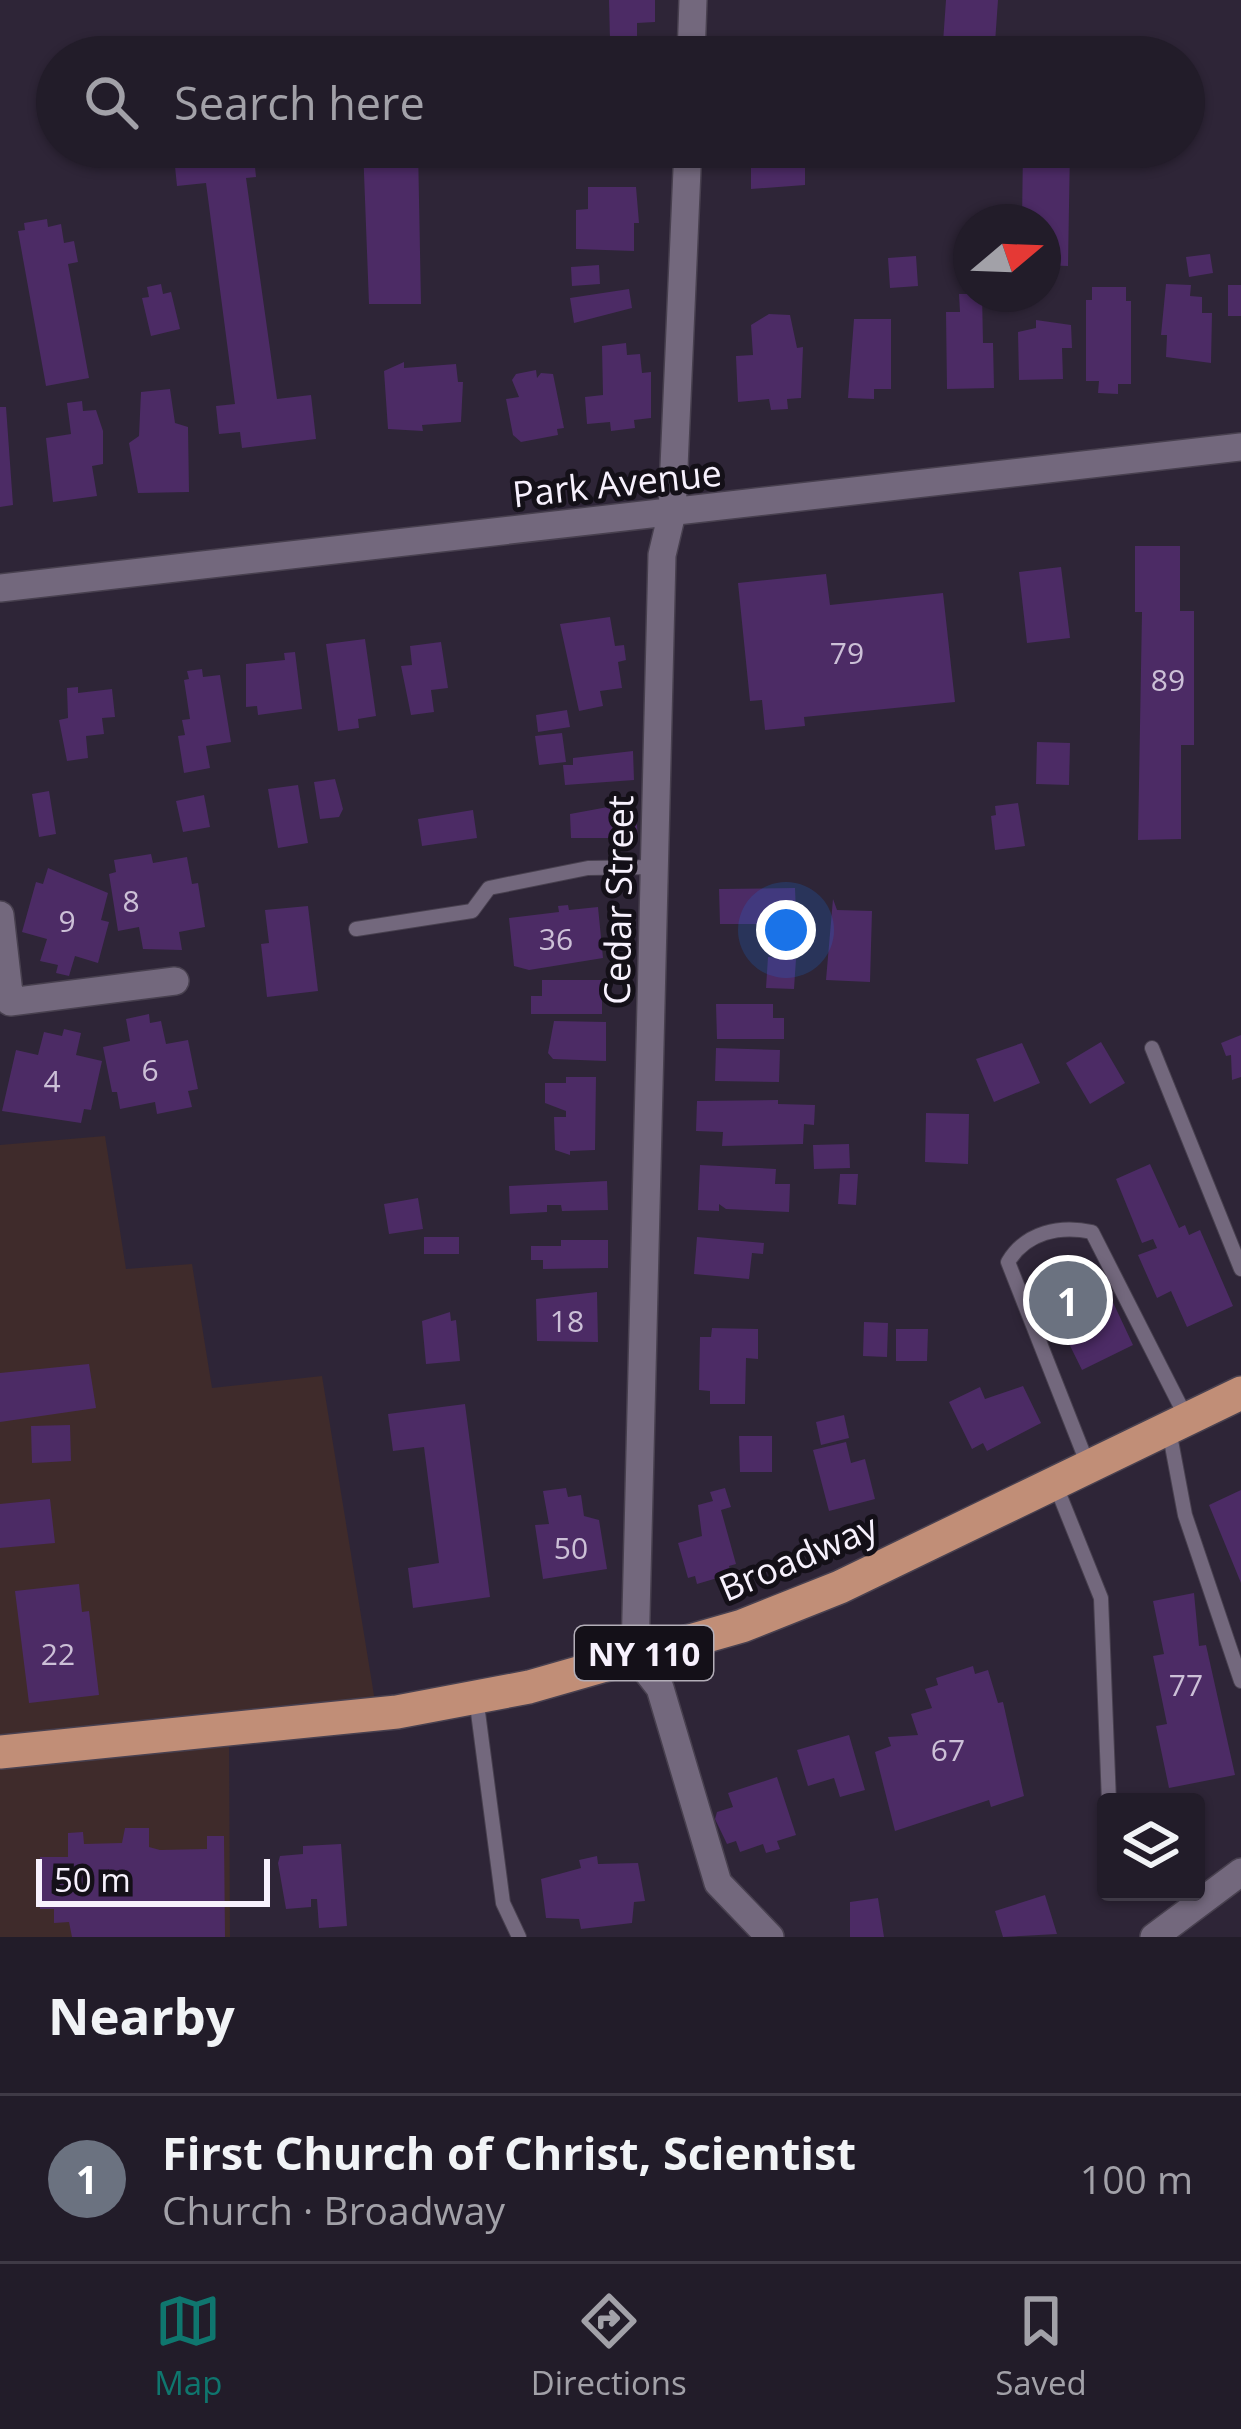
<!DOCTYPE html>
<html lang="en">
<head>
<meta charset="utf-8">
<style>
	body { margin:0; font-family:"Open Sans",sans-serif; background:#2a2531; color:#f1f3f6 }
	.controls { position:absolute; right:36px; bottom:36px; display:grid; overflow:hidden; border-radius:12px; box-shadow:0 3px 9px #0004 }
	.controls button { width:108px; height:108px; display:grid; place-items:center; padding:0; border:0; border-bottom:3px solid #3f3a46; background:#221c29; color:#f1f3f6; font:60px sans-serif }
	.compass { position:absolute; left:953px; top:204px; width:108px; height:108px; border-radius:50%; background:#221c29; box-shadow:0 3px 9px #0004; rotate:71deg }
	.scale { position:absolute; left:36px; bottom:30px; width:234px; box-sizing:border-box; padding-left:12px; border:6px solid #f7f1fd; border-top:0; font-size:33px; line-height:42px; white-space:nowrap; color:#f7f1fd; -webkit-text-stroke:9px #141018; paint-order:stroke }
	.you { position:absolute; left:786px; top:930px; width:42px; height:42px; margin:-30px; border:9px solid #fff; border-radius:50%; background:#1a73e8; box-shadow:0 0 0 18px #1a73e833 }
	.badge { display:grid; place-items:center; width:78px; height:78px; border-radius:50%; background:#0f766e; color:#fff; font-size:39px; font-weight:700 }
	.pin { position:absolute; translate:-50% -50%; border:6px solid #fff; box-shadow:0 3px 12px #0006 }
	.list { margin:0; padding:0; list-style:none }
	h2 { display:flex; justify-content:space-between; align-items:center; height:156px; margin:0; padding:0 48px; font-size:51px }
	h2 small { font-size:39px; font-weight:400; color:#a2a1a8 }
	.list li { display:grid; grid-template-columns:78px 1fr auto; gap:36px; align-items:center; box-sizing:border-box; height:168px; padding:0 48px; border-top:3px solid #3f3a46 }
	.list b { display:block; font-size:45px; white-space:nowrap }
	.list p { margin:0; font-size:39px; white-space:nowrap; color:#a2a1a8 }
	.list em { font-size:39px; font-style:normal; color:#a2a1a8 }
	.icon { flex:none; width:66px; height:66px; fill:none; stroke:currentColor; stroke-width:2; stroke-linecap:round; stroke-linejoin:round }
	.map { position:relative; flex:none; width:1241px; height:1937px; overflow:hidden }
	.search { position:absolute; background:#221c29; box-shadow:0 3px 9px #0004; left:36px; right:36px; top:36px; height:132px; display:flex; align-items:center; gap:30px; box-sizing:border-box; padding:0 42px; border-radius:66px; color:#a2a1a8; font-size:45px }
	.sheet { height:324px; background:#221c29 }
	nav { display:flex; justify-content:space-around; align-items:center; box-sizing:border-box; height:168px; border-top:3px solid #3f3a46; background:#221c29; font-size:33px; color:#a2a1a8 }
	nav a { display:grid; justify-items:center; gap:6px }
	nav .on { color:#0f766e }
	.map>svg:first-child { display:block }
	.commercial { fill:#3f2b2b }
	.building { fill:#4c2b65 }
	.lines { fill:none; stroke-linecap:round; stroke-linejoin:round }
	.service-casing { stroke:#48404f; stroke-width:16 }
	.minor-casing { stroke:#48404f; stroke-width:30 }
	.primary-casing { stroke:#48404f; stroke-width:36 }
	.service { stroke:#73687d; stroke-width:14 }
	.minor { stroke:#73687d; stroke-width:27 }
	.primary { stroke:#c18e77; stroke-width:33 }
	.labels { text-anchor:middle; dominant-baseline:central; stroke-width:10; stroke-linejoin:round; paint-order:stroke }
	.number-label { font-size:30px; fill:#ccc0d7 }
	.shield { fill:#141018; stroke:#b3aeb8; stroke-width:3 }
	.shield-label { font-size:33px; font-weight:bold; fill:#f7f1fd }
	.street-label { font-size:36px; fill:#f7f1fd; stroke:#141018 }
</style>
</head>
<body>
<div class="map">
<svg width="1241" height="1937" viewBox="0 0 1241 1937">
	<rect width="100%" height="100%" fill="#2e2537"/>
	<path class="commercial" d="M105,1136L126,1269L192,1264L212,1388L322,1376L378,1720L229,1737L230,1937H0V1145Z"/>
	<path class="building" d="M609,0H655V22L637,23V40H610Z
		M946,0H998L994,57H942Z
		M173,147H253L256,177L246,178L277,399L311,395L316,439L242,448L240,432L219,434L216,406L235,404L206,183L177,186Z
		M363,147H418L421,304H369Z
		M745,147H805V185L751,189V154H745Z
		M1023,147H1070L1068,266L1043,265V222H1022Z
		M588,187H636L639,223H634V251L576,249V210L588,209Z
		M47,219L48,227L61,224L64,243L74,241L78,262L68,264L89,378L46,386L18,231L25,230L24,223Z
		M1210,254L1213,273L1189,277L1186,257Z
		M916,256L918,286L890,288L888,258Z
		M599,265L600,284L572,286L571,267Z
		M161,284L163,294L171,292L180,329L151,336L142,298L149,297L147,287Z
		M1166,284L1191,285L1190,296L1202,297V313H1212L1211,363L1166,357L1167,335H1161Z
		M1228,285H1241V316H1228Z
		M1092,287H1126V301H1131V384H1118V394L1098,393L1099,381H1086V300H1092Z
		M629,289L632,308L574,323L570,298Z
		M959,294H982L983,343H993L994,388L947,389L946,312H960Z
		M769,314L790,315L797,348L803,347L801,398L787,399L788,409L771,410L769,399L738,402L736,356L753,355L751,325Z
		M854,319H891V389H874V399L848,398Z
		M1036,320L1071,325L1072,348H1062L1063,379L1019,380L1018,332L1036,328Z
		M626,343L627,355L640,354L642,373L651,372V418L634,420L635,428L611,431L610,422L587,424L585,397L603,395L602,346Z
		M404,362V368L456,364L458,382H463L461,422L422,425L423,431L388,429L384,371Z
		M536,370L537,378L541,373L553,374L564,428L557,429L558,435L521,442L513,435L506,399L519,397L512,380L516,374Z
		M170,389L175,423L188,427L189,492L138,493L129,443L139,436L141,392Z
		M82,401L83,411L96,410L103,431V464L92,466L97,496L53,502L46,438L71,434L67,403Z
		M0,407H6L13,505L0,507Z
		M1135,546H1180V611H1194V745H1181V839L1138,840L1142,612H1135Z
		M1061,567L1070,638L1027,643L1019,572Z
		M826,574L830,605L943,593L955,702L804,717L805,726L765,730L762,700L750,701L738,583Z
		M610,617L615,646L624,645L626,660L618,662L622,688L600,691L603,706L579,711L560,624Z
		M365,639L376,716L358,719L359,728L338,731L326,644Z
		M441,642L448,688L431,690L434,712L411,715L401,666L412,665L410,646Z
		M295,652L302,709L258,715L257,706L246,707V664L285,660L284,653Z
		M202,669L203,677L220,675L231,742L206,746L210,768L184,773L178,736L185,735L182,720L190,719L184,680L189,679L187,671Z
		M78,687V693L112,689L115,717L102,718L104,734L86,736L88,758L67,761L59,720L68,718L67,688Z
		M567,710L570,727L538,732L536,715Z
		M562,733L566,762L539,765L535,736Z
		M1037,742L1070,743L1069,785L1036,784Z
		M633,751L634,780L565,785L563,765H573V758Z
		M335,779L343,809L339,817L320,819L314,782Z
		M298,785L308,843L278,848L268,789Z
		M49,791L56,834L39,837L32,794Z
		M204,795L210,827L183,832L176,801Z
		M635,802L638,838H571L570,814Z
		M1018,803L1025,846L995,850L991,816L996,815L995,806Z
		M473,810L477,838L422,846L418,819Z
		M151,854L153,863L187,857L192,884L198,883L205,927L179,932L182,950L143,949L139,927L118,931L109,874L116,872L114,860Z
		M48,868L108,893L101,920L109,922L98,963L75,956L69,976L56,973L58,965L40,961L47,939L22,932L36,882L43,884Z
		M795,888L796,914H773V924H720L719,889Z
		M833,899L837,910L872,911L870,982L826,980Z
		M568,905L569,910L598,907L603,958L529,970L514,966L509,918L559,912L558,906Z
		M308,906L318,991L267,997L261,944L269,943L265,910Z
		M768,957L796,959L794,989L766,988Z
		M542,980H602V1014H531V996H542Z
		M716,1004H773V1018H784V1039H717Z
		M149,1014L150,1023L161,1021L166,1044L188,1040L198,1089L188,1091L192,1107L157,1114L155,1102L120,1109L117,1092H112L103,1047L130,1041L126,1019Z
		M554,1021L606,1022V1061L553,1059L548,1053Z
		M64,1029L81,1033L76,1055L102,1061L91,1110L84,1109L81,1123L2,1111L16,1050L38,1055L44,1032L62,1036Z
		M1241,1035V1077L1232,1080L1231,1055L1226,1056L1221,1043Z
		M1101,1042L1125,1083L1090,1104L1066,1063Z
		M1022,1043L1040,1083L994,1102L976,1059Z
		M716,1048L780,1050L779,1082L715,1081Z
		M566,1077H596L595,1150L570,1151V1155L555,1150L554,1117H566V1111L545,1103V1083H566Z
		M778,1100V1104L815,1105L814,1125L804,1124L803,1144L722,1146L723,1132L696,1131L697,1101Z
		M926,1113L969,1114L968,1164L925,1162Z
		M849,1144L850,1168L814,1169L813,1145Z
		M1150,1164L1179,1228L1185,1225L1189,1235L1200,1230L1233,1306L1187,1327L1171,1291L1157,1298L1138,1255L1157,1248L1153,1239L1142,1243L1116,1179Z
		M700,1165L776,1169L775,1184H790L789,1212L726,1209L719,1204V1211L698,1210Z
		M840,1174H858L856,1205L838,1204Z
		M607,1181L608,1210L562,1211L561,1205H547V1212L510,1214L509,1186Z
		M418,1198L423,1229L389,1234L384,1204Z
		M424,1237H459V1254H424Z
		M697,1237L764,1243L763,1254L752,1253L749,1279L694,1274Z
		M561,1240H608V1268L543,1269V1260H531V1246H561Z
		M1064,1283L1071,1298L1084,1292L1090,1306L1110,1296L1133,1345L1082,1370L1044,1293Z
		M597,1292L598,1342L537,1341L536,1299Z
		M450,1312L451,1321L456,1320L460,1361L426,1364L422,1321Z
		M864,1322L888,1323L887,1357L863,1356Z
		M712,1328L758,1329V1359L746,1358L745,1404H710V1391L699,1390L700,1337H711Z
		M896,1329H928L927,1361H896Z
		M89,1364L96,1408L0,1422V1373Z
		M1023,1386L1041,1423L987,1451L983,1443L972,1449L949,1402L980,1387L985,1399Z
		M465,1404L490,1597L413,1608L408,1568L439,1563L424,1447L393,1451L388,1414Z
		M844,1415L849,1438L821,1445L816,1422Z
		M70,1425L71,1461L32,1463L31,1426Z
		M739,1436H772V1472H740Z
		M846,1442L851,1463L865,1459L875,1499L829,1511L813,1450Z
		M566,1488L568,1497L581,1495L584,1516L599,1520L607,1569L543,1579L535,1525L549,1524L543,1491Z
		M725,1488L731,1507L721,1510L736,1564L729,1566L731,1574L697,1584L695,1576L688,1578L678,1543L702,1536L698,1505L713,1501L710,1492Z
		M1241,1490V1583L1209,1505Z
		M50,1499L55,1543L0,1548V1504Z
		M79,1584L82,1612L89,1611L99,1695L29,1703L15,1591Z
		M1194,1593L1199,1646L1206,1645L1235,1775L1169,1788L1156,1726L1167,1724L1153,1656L1164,1654L1153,1601Z
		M973,1666L975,1674L988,1670L998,1703L1003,1702L1024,1796L991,1807L989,1800L895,1831L875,1752L891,1746L888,1737L918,1735L911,1714L932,1708L925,1689L938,1685L936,1678Z
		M849,1735L865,1790L840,1797L834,1778L808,1786L797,1750Z
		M777,1777L796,1835L777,1841L780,1849L766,1853L763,1844L740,1852L736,1841L727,1844L715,1819L717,1812L733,1807L728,1793Z
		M125,1828H149V1847L160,1850L207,1849V1836H224L225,1937H72L69,1922L54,1923V1909H40V1857H68V1833L83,1832L84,1844L122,1843Z
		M341,1844L347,1926L319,1928L317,1899H311V1907L286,1909L278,1863L280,1856L303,1854V1846Z
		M597,1856L598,1864L638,1863L645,1901L634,1902L632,1923L581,1929L579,1919L546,1918L541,1879L581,1868L579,1860Z
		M1045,1895L1057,1934L1003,1937L995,1911Z
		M878,1898L884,1937H850V1902Z"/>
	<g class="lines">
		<g class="service-casing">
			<path id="service" d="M356,929L472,911L489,888L588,868L655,867
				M1152,1048L1241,1269
				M1169,1430L1185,1515L1241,1681
				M1088,1465L1008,1262C1026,1232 1060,1225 1092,1232L1186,1417
				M1056,1486L1101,1598L1109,1802
				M476,1697L503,1903L519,1937"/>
		</g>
		<g class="minor-casing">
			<path id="minor" d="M691,57L693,0
				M688,147L672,513L662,555L635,1656L660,1688L718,1883L770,1937
				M0,588L1241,447
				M0,915L10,1002L175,981
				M1154,1937L1241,1872"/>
		</g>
		<g class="primary-casing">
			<path id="primary" d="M0,1752L397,1712L529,1687L742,1626L840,1587L1241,1393"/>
		</g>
		<use href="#service" class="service"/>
		<use href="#minor" class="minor"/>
		<use href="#primary" class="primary"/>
	</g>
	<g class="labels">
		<g class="number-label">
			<text x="847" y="652">79</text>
			<text x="1168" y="679">89</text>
			<text x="131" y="900">8</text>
			<text x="67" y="920">9</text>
			<text x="556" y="938">36</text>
			<text x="150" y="1069">6</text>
			<text x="52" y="1080">4</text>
			<text x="567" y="1320">18</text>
			<text x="571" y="1547">50</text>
			<text x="58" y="1653">22</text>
			<text x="1186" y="1684">77</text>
			<text x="948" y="1749">67</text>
		</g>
		<rect class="shield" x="575" y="1626" width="138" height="54" rx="9"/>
		<g class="shield-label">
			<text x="644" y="1653">NY 110</text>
		</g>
		<g class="street-label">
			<text transform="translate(617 483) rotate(-6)">Park Avenue</text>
			<text transform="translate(618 900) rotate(-89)">Cedar Street</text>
			<text transform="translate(798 1557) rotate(-23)">Broadway</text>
		</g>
	</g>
</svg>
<div class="controls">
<button><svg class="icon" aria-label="layers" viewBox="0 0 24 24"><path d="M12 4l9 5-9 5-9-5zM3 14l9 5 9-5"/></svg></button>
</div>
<svg class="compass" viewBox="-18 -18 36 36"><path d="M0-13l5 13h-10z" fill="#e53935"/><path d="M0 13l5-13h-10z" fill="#a2a1a8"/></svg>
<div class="scale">50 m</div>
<div class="you"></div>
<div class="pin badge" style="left:1068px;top:1300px;background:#6b7280">1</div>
<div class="search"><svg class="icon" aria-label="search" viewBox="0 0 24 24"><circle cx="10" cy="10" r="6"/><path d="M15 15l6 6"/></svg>Search here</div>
</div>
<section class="sheet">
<h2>Nearby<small></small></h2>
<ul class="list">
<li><span class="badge" style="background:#6b7280">1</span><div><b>First Church of Christ, Scientist</b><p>Church · Broadway</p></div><em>100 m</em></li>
</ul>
</section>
<nav>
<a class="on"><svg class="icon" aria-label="map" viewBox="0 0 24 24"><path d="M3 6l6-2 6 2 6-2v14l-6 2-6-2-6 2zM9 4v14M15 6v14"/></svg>Map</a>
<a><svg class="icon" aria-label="directions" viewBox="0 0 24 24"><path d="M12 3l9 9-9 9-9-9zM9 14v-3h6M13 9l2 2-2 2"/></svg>Directions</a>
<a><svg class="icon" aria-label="saved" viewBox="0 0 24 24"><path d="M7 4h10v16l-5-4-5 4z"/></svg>Saved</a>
</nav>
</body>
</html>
